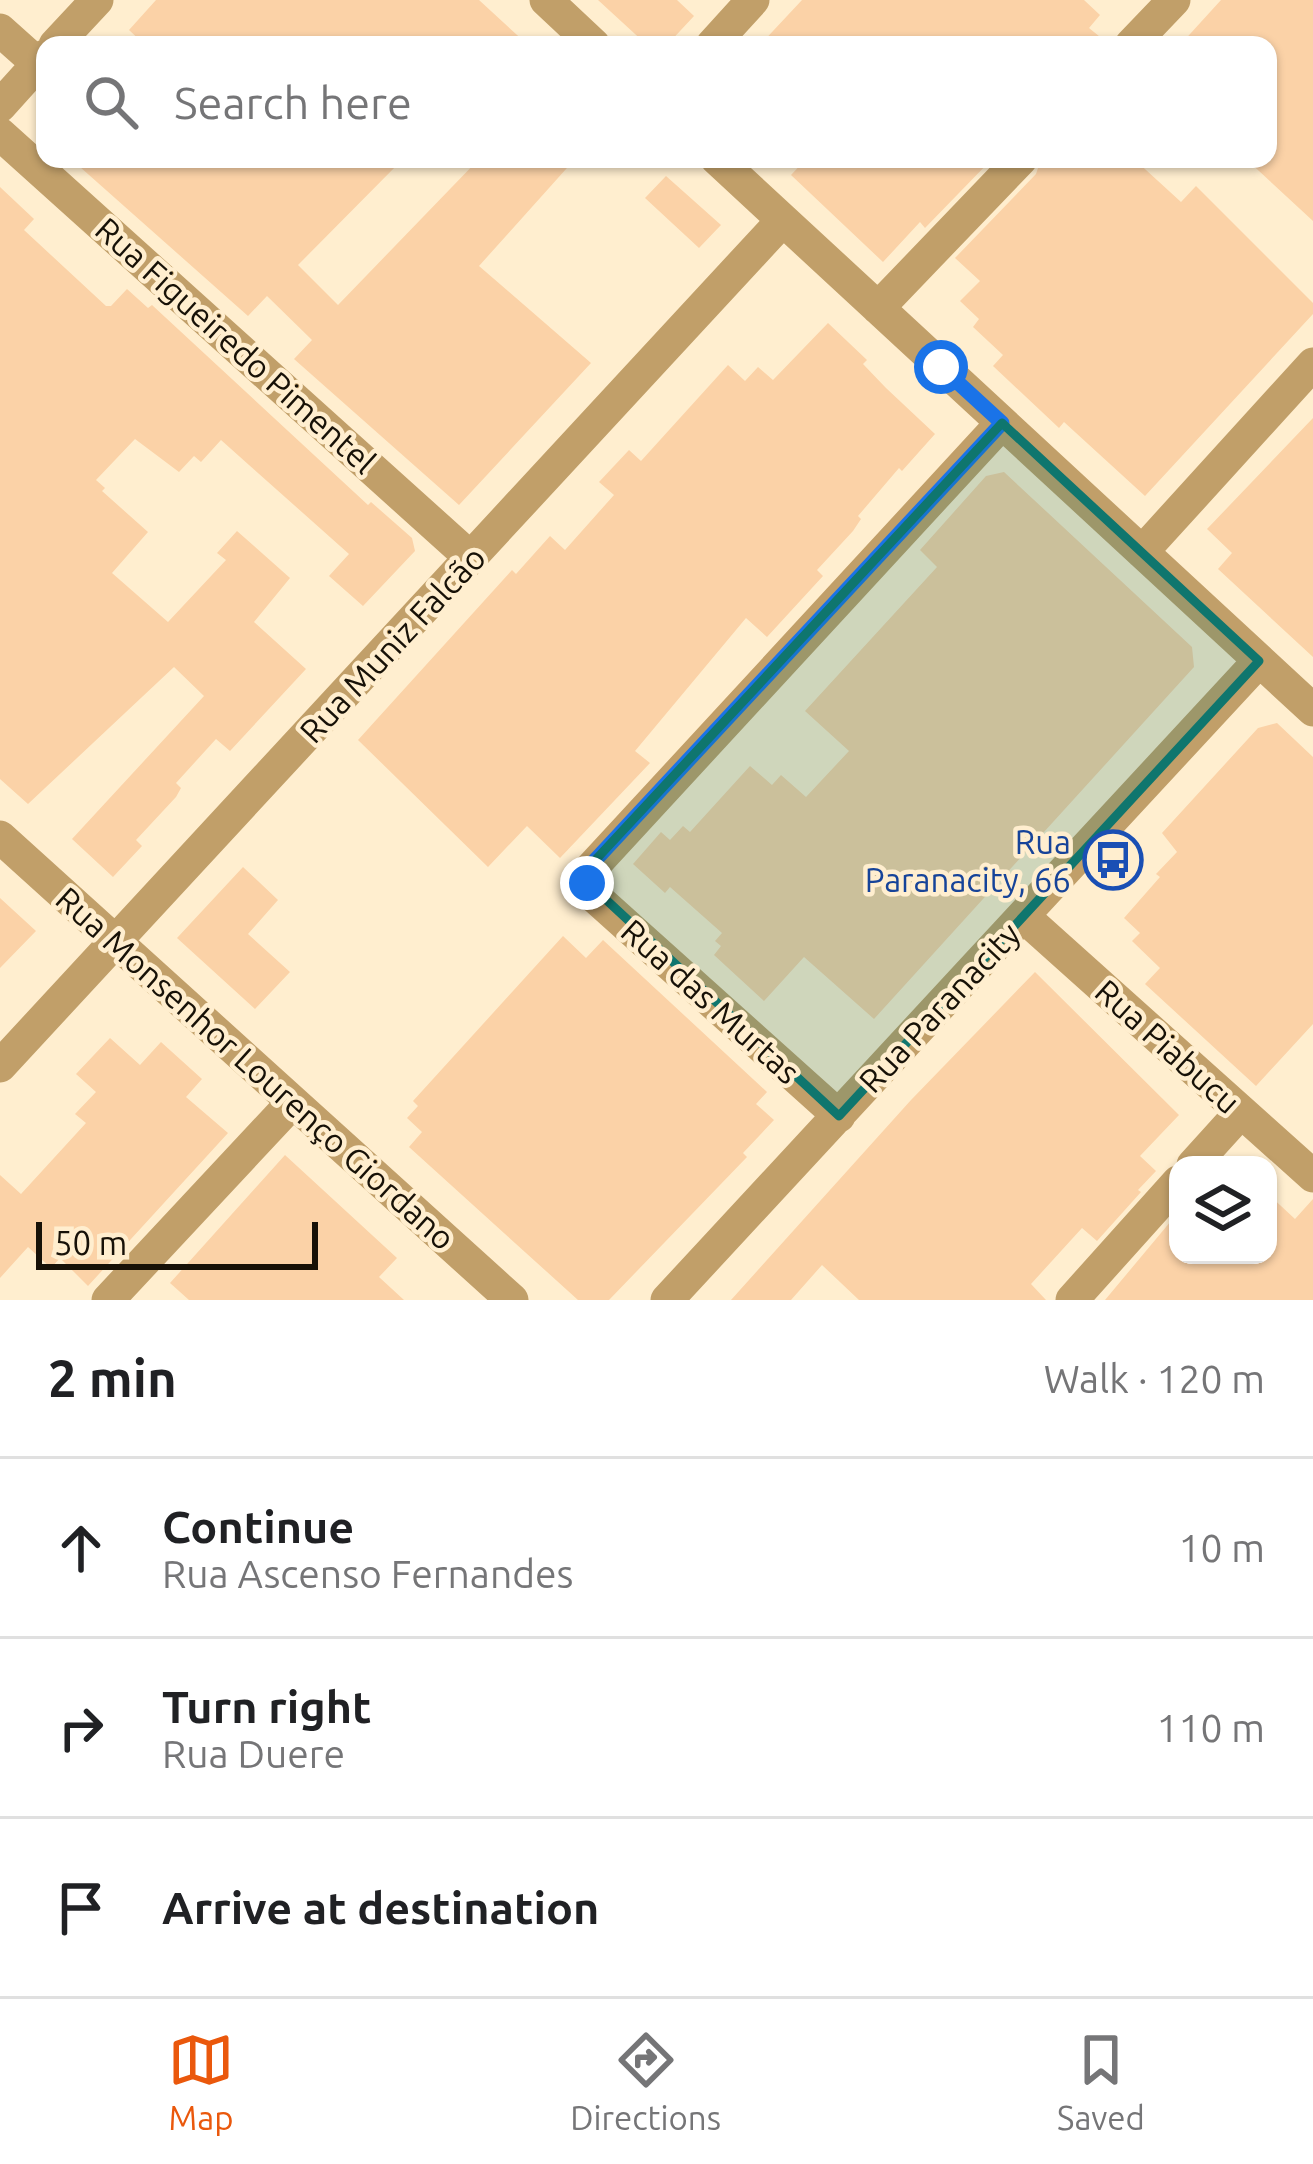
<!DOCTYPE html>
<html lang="en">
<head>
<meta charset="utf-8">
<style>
	body { margin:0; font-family:Ubuntu,sans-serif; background:#f2f2f2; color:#202124 }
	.controls { position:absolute; right:36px; bottom:36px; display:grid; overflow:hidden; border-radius:24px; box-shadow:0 3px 9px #0004 }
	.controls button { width:108px; height:108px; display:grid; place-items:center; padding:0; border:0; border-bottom:3px solid #e0e0e0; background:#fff; color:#202124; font:60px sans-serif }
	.scale { position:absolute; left:36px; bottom:30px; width:282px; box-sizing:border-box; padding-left:12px; border:6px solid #171107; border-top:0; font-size:33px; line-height:42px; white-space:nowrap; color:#171107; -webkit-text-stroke:9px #ffeecf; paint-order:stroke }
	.stop { position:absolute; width:36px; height:36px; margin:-27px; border:9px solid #1a73e8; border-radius:50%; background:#fff }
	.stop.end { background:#1a73e8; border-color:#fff; box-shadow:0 3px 12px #0008 }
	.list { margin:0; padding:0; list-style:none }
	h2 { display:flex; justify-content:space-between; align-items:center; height:156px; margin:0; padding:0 48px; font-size:51px }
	h2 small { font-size:39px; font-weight:400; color:#757577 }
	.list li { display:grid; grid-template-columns:78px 1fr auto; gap:36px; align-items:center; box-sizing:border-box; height:180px; padding:0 48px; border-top:3px solid #e0e0e0 }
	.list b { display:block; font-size:45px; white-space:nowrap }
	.list p { margin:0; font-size:39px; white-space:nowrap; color:#757577 }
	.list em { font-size:39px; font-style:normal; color:#757577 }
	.icon { flex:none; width:66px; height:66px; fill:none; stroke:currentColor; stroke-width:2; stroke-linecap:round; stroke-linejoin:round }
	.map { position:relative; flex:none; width:1313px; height:1300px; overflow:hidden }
	.search { position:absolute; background:#fff; box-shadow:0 3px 9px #0004; left:36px; right:36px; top:36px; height:132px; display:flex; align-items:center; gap:30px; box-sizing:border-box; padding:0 42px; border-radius:24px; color:#757577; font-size:45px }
	.sheet { height:696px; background:#fff }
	nav { display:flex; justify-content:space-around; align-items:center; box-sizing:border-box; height:168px; border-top:3px solid #e0e0e0; background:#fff; font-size:33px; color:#757577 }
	nav a { display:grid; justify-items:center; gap:6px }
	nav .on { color:#ea580c }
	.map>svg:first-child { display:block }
	.building { fill:#fbd2a7 }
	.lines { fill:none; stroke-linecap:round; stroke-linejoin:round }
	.minor { stroke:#c19f69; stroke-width:33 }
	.route { stroke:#1a73e8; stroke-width:15 }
	.marked { fill:#0f766e; fill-opacity:0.2; stroke:#0f766e; stroke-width:9; stroke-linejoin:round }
	.labels { text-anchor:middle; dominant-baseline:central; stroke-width:9; stroke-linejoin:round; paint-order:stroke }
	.street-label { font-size:33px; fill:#171107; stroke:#ffeecf }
	.transit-label { font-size:33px; fill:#164399; stroke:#ffeecf; text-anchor:end }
</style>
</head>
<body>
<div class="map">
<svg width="1313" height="1300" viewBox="0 0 1313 1300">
	<rect width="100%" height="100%" fill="#ffeecf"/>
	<path class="building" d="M156,0H479L528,45H145L129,30Z
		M598,0H677L694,16L667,45H647Z
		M802,0H1084L1100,15L1089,28L1110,45H760Z
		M1221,0H1313V221L1246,159H1268V45H1180Z
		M71,159H403L298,265L338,305L479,159H575L479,266L591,363L459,505L294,359L312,340L267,296L248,316Z
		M806,159H992L925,228L920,222L883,262L791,175Z
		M1041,159H1134L1181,202L1196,186L1313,303V314L1145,496L1064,422L1059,428L993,366L1003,355L973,327L979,319L960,301L980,281L955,258L1036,174Z
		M666,176L721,225L699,248L645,198Z
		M0,187L34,219L24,230L106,306H111L127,289L148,308L152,305L368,505L371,502L412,538L415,551L363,606L329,576L349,554L221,440L201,462L194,456L179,472L135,439L96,480L105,488L102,491L148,532L112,573L168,622L226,560L217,553L237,531L290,578L254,622L306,669L230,751L216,739L176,783L181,788L176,797L136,840L142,846L113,877L72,839L204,696L174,667L28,804L0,779Z
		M828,323L867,360L863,364L886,388L935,434L902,471L899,468L858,516L861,519L853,531L817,570L823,576L767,637L746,618L635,751L650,763L560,858L527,826L488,867L358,740L512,570L516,574L550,536L565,550L614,495L599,482L629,450L641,461L728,365L745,381L758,367L773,380Z
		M1313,418V657L1218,569L1232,553L1207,529Z
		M1004,472L1192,647L1194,667L874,1019L804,957L764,1001L714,955L721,946L715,941L722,933L670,887L665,893L633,864L661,832L670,840L683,826L690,832L750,766L772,785L781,775L806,797L849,751L805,711L937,567L920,550L986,476Z
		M1277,723L1313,757V1024L1256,1086L1145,984L1160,968L1132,941L1140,933L1124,918L1160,877L1156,874L1177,852L1162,833L1258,728Z
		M243,867L278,900L248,934L290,972L255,1009L177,938Z
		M0,898L36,931L0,968Z
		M563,936L586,958L603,940L767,1092L756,1104L774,1120L743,1153L747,1157L609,1300H578L409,1147L422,1132L407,1118L418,1106L413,1101Z
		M1035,972L1179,1115L1140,1156L1156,1171L1138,1190L1141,1192L1097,1241L1082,1228L1031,1284L1046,1300H859L822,1265L791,1300H731L911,1100Z
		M110,1038L140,1065L161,1042L202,1079L186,1097L228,1133L88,1286L60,1258L51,1268L28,1247L0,1278V1175L21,1194L86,1123L75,1114L96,1092L76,1074Z
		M285,1155L397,1258L379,1277L404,1300H189L170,1283Z
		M1268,1194L1295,1219L1313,1199V1300H1105L1171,1221L1178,1228V1255H1268Z"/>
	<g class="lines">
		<path class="minor" d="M546,0L594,45
			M0,30L38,64
			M55,45L97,0
			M712,45L753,0
			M1131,45L1174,0
			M0,106L45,56
			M0,134L471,558
			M717,159L1313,710
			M878,308L1021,159
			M1142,552L1313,364
			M0,837L512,1300
			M1023,916L1313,1176
			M0,1066L782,221
			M839,1116L595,897L585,875L1002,423
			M1193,1165L1241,1112
			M108,1300L292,1103
			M667,1300L1259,661
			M1072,1300L1178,1182"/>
	</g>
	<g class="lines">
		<path class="route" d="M587,883V869L1002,423L941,367"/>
	</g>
	<path class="marked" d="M1002,423L1259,661L839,1116L587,882V869Z"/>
	<defs>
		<g id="bus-ring" transform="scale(3)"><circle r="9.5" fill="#ffeecf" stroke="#1a4fb4" stroke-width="1.5"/><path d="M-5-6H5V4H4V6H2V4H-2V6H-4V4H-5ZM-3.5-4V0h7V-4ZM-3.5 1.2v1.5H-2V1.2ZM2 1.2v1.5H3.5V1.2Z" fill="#1a4fb4"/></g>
	</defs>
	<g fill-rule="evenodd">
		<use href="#bus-ring" x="1113" y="860"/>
	</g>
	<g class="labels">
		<g class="street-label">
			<text transform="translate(236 345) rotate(42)">Rua Figueiredo Pimentel</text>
			<text transform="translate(392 644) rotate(-47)">Rua Muniz Falcão</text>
			<text transform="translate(711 1001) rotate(42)">Rua das Murtas</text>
			<text transform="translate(939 1007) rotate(-47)">Rua Paranacity</text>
			<text transform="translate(1168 1046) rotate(42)">Rua Piabucu</text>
			<text transform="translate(256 1068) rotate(42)">Rua Monsenhor Lourenço Giordano</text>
		</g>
		<g class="transit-label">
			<text x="1071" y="841">Rua<tspan x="1071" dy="38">Paranacity, 66</tspan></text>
		</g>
	</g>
</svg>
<div class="controls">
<button><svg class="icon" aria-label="layers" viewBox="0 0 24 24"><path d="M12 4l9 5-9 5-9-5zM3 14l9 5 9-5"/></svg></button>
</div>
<div class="scale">50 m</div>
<div class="stop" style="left:941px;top:367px"></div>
<div class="stop end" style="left:587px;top:883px"></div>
<div class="search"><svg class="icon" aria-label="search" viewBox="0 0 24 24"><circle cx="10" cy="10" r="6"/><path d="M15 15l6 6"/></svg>Search here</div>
</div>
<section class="sheet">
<h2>2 min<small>Walk · 120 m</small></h2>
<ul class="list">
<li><svg class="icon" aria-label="ahead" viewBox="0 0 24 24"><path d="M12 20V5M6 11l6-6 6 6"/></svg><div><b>Continue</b><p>Rua Ascenso Fernandes</p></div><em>10 m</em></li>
<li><svg class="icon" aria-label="right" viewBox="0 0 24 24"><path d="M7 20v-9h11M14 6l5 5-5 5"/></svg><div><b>Turn right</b><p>Rua Duere</p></div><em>110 m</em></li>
<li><svg class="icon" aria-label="arrive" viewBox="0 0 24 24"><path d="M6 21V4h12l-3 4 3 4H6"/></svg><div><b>Arrive at destination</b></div></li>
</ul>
</section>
<nav>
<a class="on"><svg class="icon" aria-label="map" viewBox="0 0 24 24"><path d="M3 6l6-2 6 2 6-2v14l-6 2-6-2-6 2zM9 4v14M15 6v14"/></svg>Map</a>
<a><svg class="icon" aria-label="directions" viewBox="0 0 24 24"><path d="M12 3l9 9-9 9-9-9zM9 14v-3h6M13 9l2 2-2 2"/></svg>Directions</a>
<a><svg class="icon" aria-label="saved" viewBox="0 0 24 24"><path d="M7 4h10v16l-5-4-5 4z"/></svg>Saved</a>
</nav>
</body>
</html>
